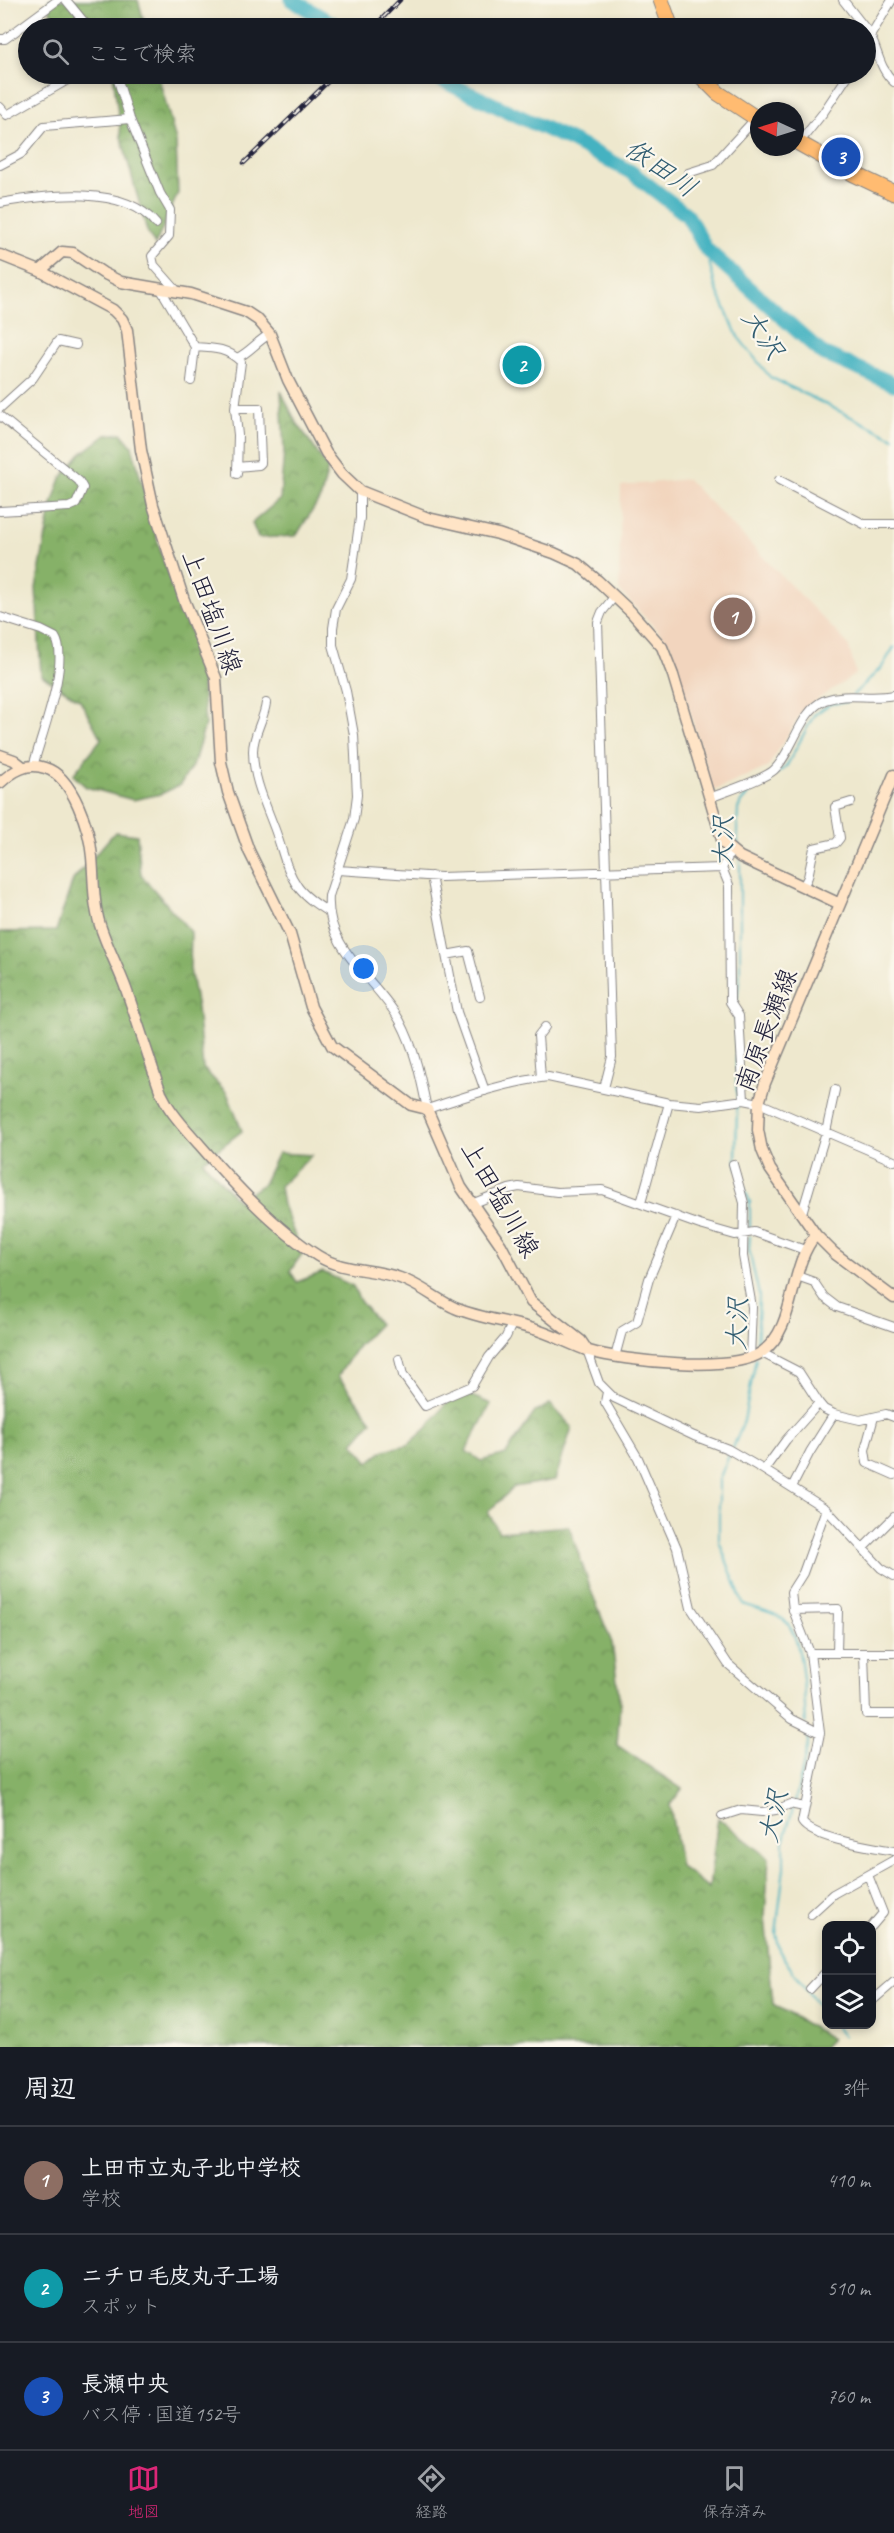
<!DOCTYPE html>
<html lang="ja">
<head>
<meta charset="utf-8">
<style>
	body { margin:0; font-family:Caveat,"Klee One",sans-serif; background:#242831; color:#f1f3f6 }
	.controls { position:absolute; right:18px; bottom:18px; display:grid; overflow:hidden; border-radius:12px; box-shadow:0 3px 9px #0003 }
	.controls button { width:54px; height:54px; display:grid; place-items:center; padding:0; border:0; border-bottom:2px solid #363941; background:#171b24; color:#f1f3f6; font:30px sans-serif }
	.compass { position:absolute; left:750px; top:102px; width:54px; height:54px; border-radius:50%; background:#171b24; box-shadow:0 3px 9px #0003; rotate:274deg }
	.you { position:absolute; left:364px; top:969px; width:21px; height:21px; margin:-15px; border:4px solid #fff; border-radius:50%; background:#1a73e8; box-shadow:0 0 0 9px #1a73e833 }
	.badge { display:grid; place-items:center; width:39px; height:39px; border-radius:50%; background:#db2777; color:#fff; font-size:20px; font-weight:700 }
	.pin { position:absolute; translate:-50% -50%; border:3px solid #fff; box-shadow:0 2px 6px #0006 }
	.list { margin:0; padding:0; list-style:none }
	h2 { display:flex; justify-content:space-between; align-items:center; height:78px; margin:0; padding:0 24px; font-size:26px }
	h2 small { font-size:20px; font-weight:400; color:#9ea1a6 }
	.list li { display:grid; grid-template-columns:39px 1fr auto; gap:18px; align-items:center; box-sizing:border-box; height:108px; padding:0 24px; border-top:2px solid #363941 }
	.list b { display:block; font-size:22px; white-space:nowrap }
	.list p { margin:0; font-size:20px; white-space:nowrap; color:#9ea1a6 }
	.list em { font-size:20px; font-style:normal; color:#9ea1a6 }
	.icon { flex:none; width:33px; height:33px; fill:none; stroke:currentColor; stroke-width:2; stroke-linecap:round; stroke-linejoin:round }
	.map { position:relative; flex:none; width:894px; height:2047px; overflow:hidden }
	.search { position:absolute; background:#171b24; box-shadow:0 3px 9px #0003; left:18px; right:18px; top:18px; height:66px; display:flex; align-items:center; gap:15px; box-sizing:border-box; padding:0 21px; border-radius:33px; color:#9ea1a6; font-size:22px }
	.sheet { height:402px; background:#171b24 }
	nav { display:flex; justify-content:space-around; align-items:center; box-sizing:border-box; height:84px; border-top:2px solid #363941; background:#171b24; font-size:16px; color:#9ea1a6 }
	nav a { display:grid; justify-items:center; gap:3px }
	nav .on { color:#db2777 }
	.map>svg:first-child { display:block }
	.built { fill:#f2d5be }
	.forest { fill:url(#forest-crowns); stroke:#546a52; stroke-width:1.5 }
	.lines { fill:none; stroke-linecap:round; stroke-linejoin:round }
	.stream { stroke:#44b2c1; stroke-width:2 }
	.river { stroke:#44b2c1; stroke-width:15 }
	.street-casing { stroke:#888584; stroke-width:10 }
	.secondary-casing { stroke:#888584; stroke-width:13 }
	.highway-casing { stroke:#888584; stroke-width:17 }
	.street { stroke:#fff; stroke-width:8 }
	.secondary { stroke:#ffe4c6; stroke-width:10 }
	.highway { stroke:#ffbb71; stroke-width:15 }
	.rail-casing { stroke:#22223b; stroke-width:4.5 }
	.rail { stroke:#fbf7ec; stroke-width:2; stroke-dasharray:7; stroke-linecap:butt }
	.labels { text-anchor:middle; dominant-baseline:central; stroke-width:4.5; stroke-linejoin:round; paint-order:stroke }
	.street-label { font-size:26px; fill:#22223b; stroke:#fbf7ec }
	.water-label { font-size:27px; font-style:italic; fill:#305c71; stroke:#fbf7ec }
</style>
</head>
<body>
<div class="map">
<svg width="894" height="2047" viewBox="0 0 894 2047">
	<defs>
		<pattern id="forest-crowns" width="20" height="18" patternUnits="userSpaceOnUse" patternTransform="scale(1.5)"><rect width="20" height="18" fill="#86b168"/><path d="M2 6a3 3 0 1 1 6 0M12 15a3 3 0 1 1 6 0" fill="none" stroke="#6d9057"/></pattern>
	</defs>
	<rect width="100%" height="100%" fill="#fbf7ec"/>
	<filter id="ink" filterUnits="userSpaceOnUse"><feTurbulence type="fractalNoise" baseFrequency=".0167" numOctaves="2"/><feDisplacementMap in="SourceGraphic" scale="12" xChannelSelector="R" yChannelSelector="G"/><feConvolveMatrix kernelMatrix="1 2 1 2 8 2 1 2 1" color-interpolation-filters="sRGB"/></filter>
	<filter id="wash" filterUnits="userSpaceOnUse"><feTurbulence type="fractalNoise" baseFrequency=".008" numOctaves="4" result="noise"/><feDisplacementMap in="SourceGraphic" scale="24" xChannelSelector="R" yChannelSelector="G"/><feGaussianBlur stdDeviation="1.35" result="paint"/><feColorMatrix in="noise" values="0 0 0 0 0 0 0 0 0 0 0 0 0 0 0 0 0 1.4 0 .05"/><feComposite in="paint" operator="in"/></filter>
	<g filter="url(#wash)">
		<rect width="100%" height="100%" fill="#eee8ce"/>
		<path class="built" d="M687,479L848,644L856,674L804,708L768,767L713,791L670,644L619,590L621,486Z"/>
		<path class="forest" d="M48,0H138L146,28H66L51,14Z
			M113,74H158L176,141L178,193L155,245L147,231L121,137Z
			M281,391L295,420L328,468L321,497L296,536L258,538L252,523L280,499L284,451Z
			M121,433L132,446L162,557L200,656L205,724L194,763L180,785L161,794L133,800L86,787L73,775L101,739L80,700L41,675L36,588L52,504L61,478L81,454L106,435Z
			M115,832L137,835L141,875L191,932L190,969L197,1008L203,1068L227,1093L242,1131L203,1161L238,1201L263,1184L278,1153L312,1155L280,1186L283,1205L302,1254L290,1271L297,1282L323,1272L353,1286L360,1301L379,1324L357,1347L338,1376L372,1421L353,1443L369,1462L384,1450L408,1445L426,1429L447,1402L467,1394L491,1404L466,1451L481,1461L506,1454L535,1412L550,1404L572,1427L555,1480L514,1487L488,1512L499,1532L569,1526L592,1593L612,1643L620,1704L617,1745L682,1789L670,1805L680,1866L709,1888L718,1818L769,1858L765,1916L773,2004L832,2039L824,2047H0V932L56,931L73,880Z"/>
		<g class="lines">
			<path class="stream" d="M706,249L715,286L738,337L770,377L894,438
				M853,695L882,667L894,647
				M739,852L737,832L738,809L741,802L751,791L786,767L814,715L830,704L846,702L849,699
				M736,1008L740,973V861
				M735,1016L737,1098
				M737,1103L736,1160L738,1169
				M743,1186L750,1202V1230
				M750,1236L749,1249L759,1295L757,1349
				M733,1448L744,1421L756,1358
				M730,1453L719,1480V1541L743,1604C756,1609 777,1612 786,1622C804,1641 804,1697 806,1723
				M795,1802L808,1744L807,1729
				M793,1808L784,1839V1867L776,1934L781,1954L800,1982L826,2016
				M834,2024L844,2037"/>
			<path class="river" d="M292,0L340,28
				M428,74L574,142L631,172L687,215L706,249L822,353L894,384"/>
		</g>
	</g>
	<g filter="url(#ink)">
		<g class="lines">
			<g class="street-casing">
				<path id="street" d="M66,0L89,28
					M843,0L865,28
					M866,29C878,45 877,67 894,82
					M0,39H5L58,0
					M866,43L892,0
					M116,74L130,119L160,193L170,210L169,236L152,256L154,265L177,291
					M0,107L7,115L78,74
					M799,143L823,113L849,74
					M0,165L21,154L44,126L130,119
					M688,173L713,165L756,118
					M0,203C46,195 125,184 156,224
					M160,288L195,347L191,381
					M195,347C214,348 227,348 241,362L235,408L238,435L237,474
					M237,358C250,352 257,341 270,334
					M0,408L33,378L58,341L76,345
					M235,408H259L261,463L259,465L237,467
					M0,416L79,481L83,488L76,504L69,507L0,511
					M779,480L864,524H894
					M360,491V518L351,579L336,609L333,628V645L346,691L354,735L357,795L354,819L329,896C325,950 377,979 400,1021C415,1049 421,1079 427,1109C467,1096 507,1082 548,1077L669,1103L701,1106L744,1100L759,1103L894,1161
					M0,617L41,630L55,637C71,661 40,738 33,767
					M266,703C264,720 253,734 253,751C253,778 265,803 274,827C282,847 285,869 298,887C306,898 319,906 330,913
					M710,798C724,792 763,780 774,770C793,752 800,710 825,700C847,692 871,700 894,695
					M722,868L729,885L730,1002L739,1016L744,1100
					M722,868L732,850
					M338,870L441,877L722,868
					M431,876L457,1012L485,1091
					M803,887L808,877L814,848L836,843L840,838L835,807L851,802
					M446,955L468,951L480,997
					M541,1078L538,1036L545,1027
					M604,1088L612,1057L598,622L602,612L614,597
					M733,1164L744,1203L743,1256L752,1307L750,1358
					M474,1203L509,1189L519,1187L557,1192L602,1190L700,1225L735,1235L754,1232L805,1250
					M641,1203L669,1103
					M802,1213L826,1132L835,1090
					M797,1276L814,1282L824,1297L837,1307L894,1327
					M587,1350L599,1383L614,1398L694,1436L728,1449L764,1470L826,1509L881,1568L894,1576
					M762,1353L799,1372L819,1403L824,1409L834,1414L860,1420L886,1414L894,1417
					M615,1357L622,1331L637,1322L649,1279L676,1216
					M399,1359L403,1375L425,1406L472,1386L489,1357L506,1337L512,1324
					M607,1392L605,1402L638,1458L677,1548L691,1608L728,1664L792,1719L820,1733
					M874,1417L865,1450L867,1463L894,1475
					M764,1470L786,1440L819,1403
					M792,1487L810,1452L834,1414
					M826,1509L803,1573L791,1592L793,1610L810,1653L820,1733L802,1822C813,1839 873,1847 894,1851
					M863,1548L894,1517
					M793,1610L838,1609L837,1653
					M810,1653H894
					M864,1653L866,1714H894
					M722,1816L741,1810L762,1812L776,1810L790,1804L804,1807
					M868,1875L883,1913L872,1926
					M811,1914L833,1894L894,1860
					M810,1989L826,1972
					M872,2001L894,1982"/>
			</g>
			<g class="secondary-casing">
				<path id="secondary" d="M0,255L40,271L113,310L122,319L127,330L141,450L153,505L184,600L216,678L221,762L228,792L249,851L290,934L311,1007L332,1046L411,1105L427,1109L461,1187L501,1245L531,1302L581,1341L587,1350
					M40,271L62,252L73,253L103,273L121,282L191,294L246,312L258,320L270,334L288,380L326,453L342,474L360,491L428,518L498,534L554,553L578,564L597,580L631,612L662,647L673,675L723,843L740,857L840,904
					M0,755L14,760L23,767
					M894,775L765,1083L759,1103L758,1130L762,1150L770,1169L816,1235L834,1253L894,1298
					M0,783C13,771 27,762 45,768C73,776 90,831 92,857C94,880 93,903 100,925C107,947 118,967 126,989C138,1023 149,1059 161,1093L168,1106C177,1120 188,1132 199,1144C232,1182 275,1229 318,1256C344,1272 372,1268 400,1278C420,1285 436,1299 455,1308C479,1318 505,1321 530,1328C550,1333 569,1344 589,1351C624,1361 733,1373 762,1352C797,1328 788,1266 816,1235"/>
			</g>
			<g class="highway-casing">
				<path id="highway" d="M661,0L671,28
					M699,74L718,93L759,120
					M795,141L854,174L894,193"/>
			</g>
			<use href="#street" class="street"/>
			<use href="#secondary" class="secondary"/>
			<use href="#highway" class="highway"/>
			<g class="rail-casing">
				<path id="rail" d="M373,28L400,0
					M244,163L336,74"/>
			</g>
			<use href="#rail" class="rail"/>
		</g>
	</g>
	<g class="labels">
		<g class="street-label">
			<text transform="translate(212 612) rotate(70)">上田塩川線</text>
			<text transform="translate(766 1030) rotate(-69)">南原長瀬線</text>
			<text transform="translate(500 1199) rotate(60)">上田塩川線</text>
		</g>
		<g class="water-label">
			<text transform="translate(661 168) rotate(35)">依田川</text>
			<text transform="translate(763 334) rotate(56)">大沢</text>
			<text transform="translate(723 842) rotate(-90)">大沢</text>
			<text transform="translate(737 1324) rotate(-88)">大沢</text>
			<text transform="translate(773 1816) rotate(-78)">大沢</text>
		</g>
	</g>
</svg>
<div class="controls">
<button><svg class="icon" aria-label="locate" viewBox="0 0 24 24"><circle cx="12" cy="12" r="6"/><path d="M12 2v4M12 18v4M2 12h4M18 12h4"/></svg></button>
<button><svg class="icon" aria-label="layers" viewBox="0 0 24 24"><path d="M12 4l9 5-9 5-9-5zM3 14l9 5 9-5"/></svg></button>
</div>
<svg class="compass" viewBox="-18 -18 36 36"><path d="M0-13l5 13h-10z" fill="#e53935"/><path d="M0 13l5-13h-10z" fill="#9ea1a6"/></svg>
<div class="you"></div>
<div class="pin badge" style="left:733px;top:617px;background:#8d6e63">1</div>
<div class="pin badge" style="left:522px;top:365px;background:#0f9aa8">2</div>
<div class="pin badge" style="left:841px;top:157px;background:#1a4fb4">3</div>
<div class="search"><svg class="icon" aria-label="search" viewBox="0 0 24 24"><circle cx="10" cy="10" r="6"/><path d="M15 15l6 6"/></svg>ここで検索</div>
</div>
<section class="sheet">
<h2>周辺<small>3件</small></h2>
<ul class="list">
<li><span class="badge" style="background:#8d6e63">1</span><div><b>上田市立丸子北中学校</b><p>学校</p></div><em>410 m</em></li>
<li><span class="badge" style="background:#0f9aa8">2</span><div><b>ニチロ毛皮丸子工場</b><p>スポット</p></div><em>510 m</em></li>
<li><span class="badge" style="background:#1a4fb4">3</span><div><b>長瀬中央</b><p>バス停 · 国道152号</p></div><em>760 m</em></li>
</ul>
</section>
<nav>
<a class="on"><svg class="icon" aria-label="map" viewBox="0 0 24 24"><path d="M3 6l6-2 6 2 6-2v14l-6 2-6-2-6 2zM9 4v14M15 6v14"/></svg>地図</a>
<a><svg class="icon" aria-label="directions" viewBox="0 0 24 24"><path d="M12 3l9 9-9 9-9-9zM9 14v-3h6M13 9l2 2-2 2"/></svg>経路</a>
<a><svg class="icon" aria-label="saved" viewBox="0 0 24 24"><path d="M7 4h10v16l-5-4-5 4z"/></svg>保存済み</a>
</nav>
</body>
</html>
